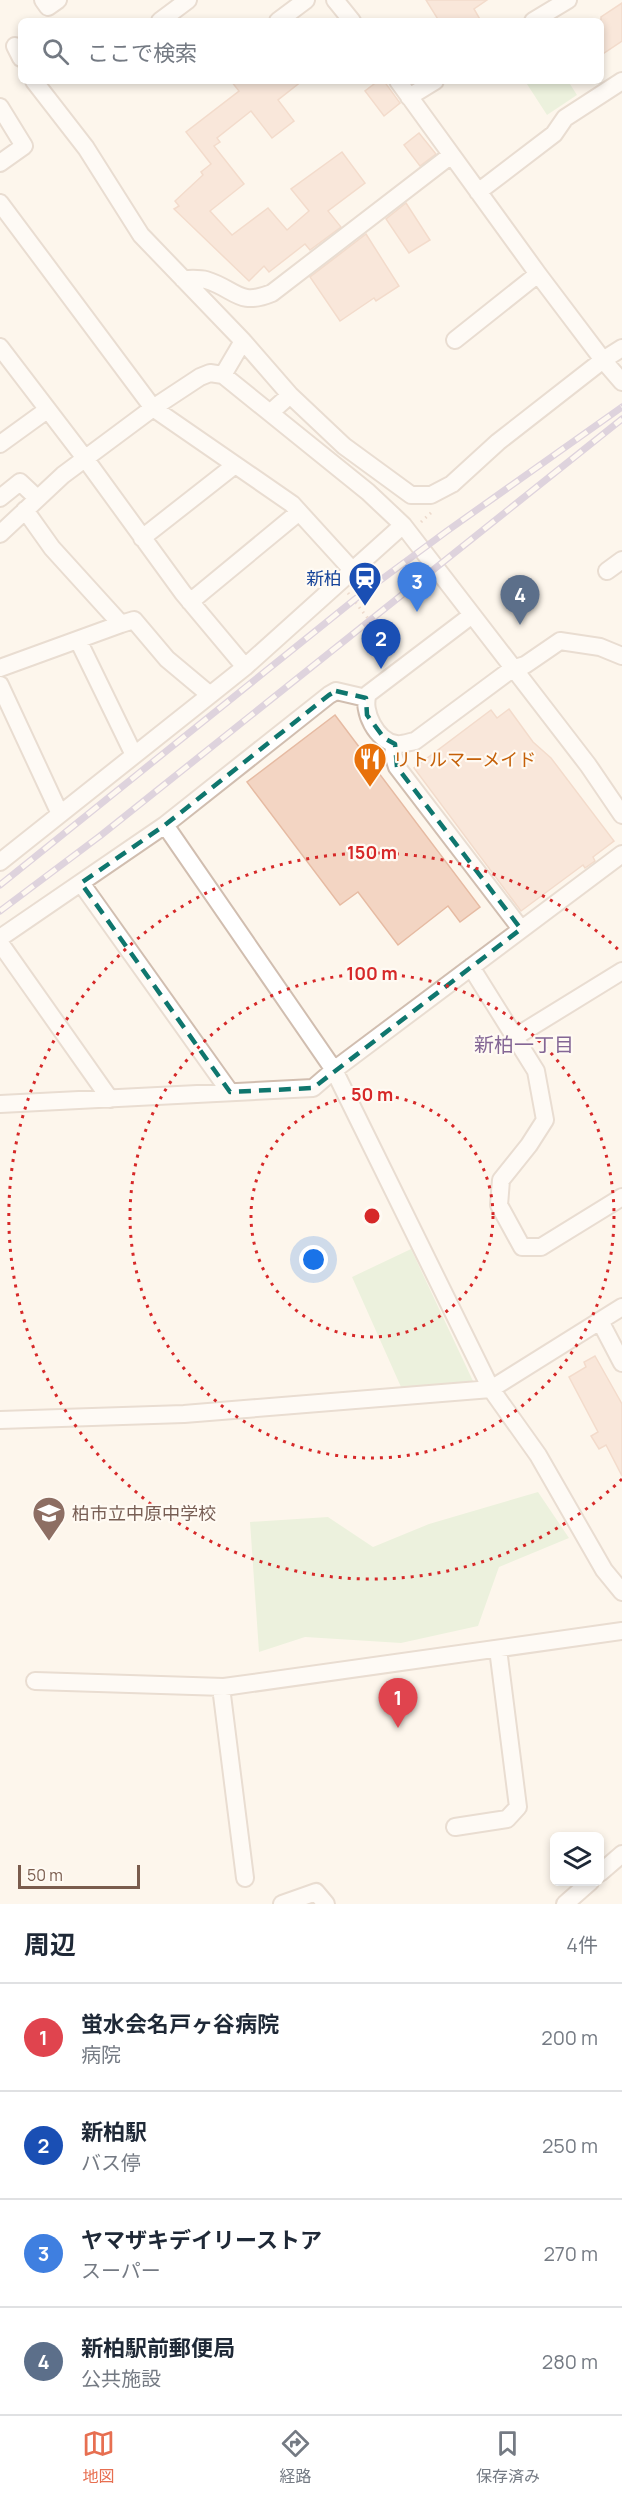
<!DOCTYPE html>
<html lang="ja">
<head>
<meta charset="utf-8">
<style>
	body { margin:0; font-family:Manrope,"Noto Sans JP",sans-serif; background:#f2f2f3; color:#1f2937 }
	.controls { position:absolute; right:18px; bottom:18px; display:grid; overflow:hidden; border-radius:9px; box-shadow:0 3px 9px #0003 }
	.controls button { width:54px; height:54px; display:grid; place-items:center; padding:0; border:0; border-bottom:2px solid #e0e1e3; background:#fff; color:#1f2937; font:30px sans-serif }
	.scale { position:absolute; left:18px; bottom:15px; width:122px; box-sizing:border-box; padding-left:6px; border:3px solid #7a5c4d; border-top:0; font-size:16px; line-height:21px; white-space:nowrap; color:#7a5c4d; -webkit-text-stroke:4px #fffaf3; paint-order:stroke }
	.you { position:absolute; left:314px; top:1260px; width:21px; height:21px; margin:-15px; border:4px solid #fff; border-radius:50%; background:#1a73e8; box-shadow:0 0 0 9px #1a73e833 }
	.badge { display:grid; place-items:center; width:39px; height:39px; border-radius:50%; background:#e76f51; color:#fff; font-size:20px; font-weight:700 }
	.pin { position:absolute; translate:-50% -50px; filter:drop-shadow(0 2px 3px #0008) }
	.pin::after { content:''; position:absolute; top:32px; width:21px; height:18px; background:inherit; clip-path:polygon(0 0,100% 0,50% 100%) }
	.list { margin:0; padding:0; list-style:none }
	h2 { display:flex; justify-content:space-between; align-items:center; height:78px; margin:0; padding:0 24px; font-size:26px }
	h2 small { font-size:20px; font-weight:400; color:#747a83 }
	.list li { display:grid; grid-template-columns:39px 1fr auto; gap:18px; align-items:center; box-sizing:border-box; height:108px; padding:0 24px; border-top:2px solid #e0e1e3 }
	.list b { display:block; font-size:22px; white-space:nowrap }
	.list p { margin:0; font-size:20px; white-space:nowrap; color:#747a83 }
	.list em { font-size:20px; font-style:normal; color:#747a83 }
	.icon { flex:none; width:33px; height:33px; fill:none; stroke:currentColor; stroke-width:2; stroke-linecap:round; stroke-linejoin:round }
	.map { position:relative; flex:none; width:622px; height:1904px; overflow:hidden }
	.search { position:absolute; background:#fff; box-shadow:0 3px 9px #0003; left:18px; right:18px; top:18px; height:66px; display:flex; align-items:center; gap:15px; box-sizing:border-box; padding:0 21px; border-radius:9px; color:#747a83; font-size:22px }
	.sheet { height:510px; background:#fff }
	nav { display:flex; justify-content:space-around; align-items:center; box-sizing:border-box; height:84px; border-top:2px solid #e0e1e3; background:#fff; font-size:16px; color:#747a83 }
	nav a { display:grid; justify-items:center; gap:3px }
	nav .on { color:#e76f51 }
	.map>svg:first-child { display:block }
	.green { fill:#d8ecc9 }
	.building { fill:#f3d5c3; stroke:#e6bba3; stroke-width:1.5 }
	.lines { fill:none; stroke-linecap:round; stroke-linejoin:round }
	.minor-casing { stroke:#d1beb0; stroke-width:20 }
	.path { stroke:#d9b8a5; stroke-width:3; stroke-dasharray:1.5 4.5; stroke-linecap:butt }
	.minor { stroke:#fff; stroke-width:16 }
	.rail-casing { stroke:#b9a8c9; stroke-width:7 }
	.rail { stroke:#fffaf3; stroke-width:4.5; stroke-dasharray:14; stroke-linecap:butt }
	.marked { fill:none; stroke:#0f766e; stroke-width:4.5; stroke-dasharray:12 8; stroke-linejoin:round }
	.ring { fill:none; stroke:#d62828; stroke-width:3; stroke-dasharray:3 6 }
	.labels { text-anchor:middle; dominant-baseline:central; stroke-width:4.5; stroke-linejoin:round; paint-order:stroke }
	.transit-label { font-size:18px; fill:#164399; stroke:#fffaf3; text-anchor:end }
	.food-label { font-size:18px; fill:#c56008; stroke:#fffaf3; text-anchor:start }
	.education-label { font-size:18px; fill:#785e54; stroke:#fffaf3; text-anchor:start }
	.neighbourhood-label { font-size:20px; fill:#846695; stroke:#fffaf3 }
	.centre { fill:#d62828; stroke:#fffaf3; stroke-width:3 }
	.ring-label { font-size:18px; text-anchor:middle; font-weight:bold; fill:#d62828; stroke:#fffaf3; stroke-width:4.5; stroke-linejoin:round; paint-order:stroke }
</style>
</head>
<body>
<div class="map">
<svg width="622" height="1904" viewBox="0 0 622 1904">
	<rect width="100%" height="100%" fill="#fdf6ec"/>
	<path class="green" d="M525,81H568L577,95L547,115Z
		M411,1249L473,1381L401,1387L352,1277Z
		M538,1492L569,1538L499,1567L478,1626L401,1643L305,1637L259,1652L250,1522L328,1517L373,1547L429,1524Z"/>
	<path class="building" d="M426,0H487L474,9L481,21H439Z
		M622,3V41L601,55V17Z
		M231,81H302L278,100L294,121L272,138L251,111L217,138L220,142L214,146L244,184L210,211L232,235L268,208L287,230L309,211L291,189L342,152L365,183L328,211L341,227L310,250L305,244L269,272L264,266L249,281L174,209L179,206L175,201L203,175L201,172L211,164L186,132L239,91Z
		M378,81H384L400,103L384,116L365,91Z
		M419,133L436,154L420,166L404,145Z
		M406,203L430,240L409,253L386,219Z
		M366,234L399,286L376,301L374,298L340,321L310,277Z
		M509,709L533,742L551,758L614,841L593,857L595,861L585,868L583,865L521,911L414,768L491,710L497,718Z
		M335,715L480,907L460,922L448,906L398,945L358,892L340,905L247,782Z
		M595,1356L622,1404V1476L606,1445L599,1449L591,1436L598,1432L569,1377L586,1367L584,1362Z"/>
	<g class="lines">
		<g class="minor-casing">
			<path id="minor" d="M43,0L48,7L58,0
				M335,0L352,21
				M160,21L188,0
				M278,21L306,0
				M533,21L568,0
				M15,46L21,58
				M34,81L86,148L141,235L243,341L290,395
				M398,81L538,274L603,360L622,382
				M409,97L435,81
				M0,107L24,146L0,163
				M478,192L554,134L565,118L622,81
				M0,203L153,408L292,504L353,571
				M183,279C190,279 199,278 206,280C236,289 238,307 272,293L450,156
				M455,340L538,274
				M0,347L84,457L183,593L245,667
				M223,375L243,341
				M271,412L290,395L344,446L411,495H431L452,484L498,442L603,360L622,348
				M0,444L47,410
				M0,498L20,482L37,498
				M25,510L52,548L121,624L134,620L167,659L210,695L245,667L403,525
				M0,534L63,475L153,408L200,377L210,373L223,375L368,492L403,525L588,765L622,815
				M142,538L235,465
				M607,571L622,560
				M190,602L299,512
				M472,615L368,694C361,711 377,741 396,744C402,745 409,742 415,741L512,669L525,665L560,641L600,647L622,656
				M78,640L134,755
				M0,668L121,624
				M0,685L60,814
				M366,698L336,691L329,695L165,825L334,1070L622,854
				M395,744L393,754L397,767L521,929
				M0,862L210,695
				M81,883L230,1092
				M0,938L165,825
				M0,943L110,1099
				M471,967L536,1071L545,1120L529,1145L501,1180L499,1205L522,1247H541L622,1197
				M515,1037L622,971
				M0,1104L313,1088L334,1070L491,1389L538,1455L604,1570L622,1592
				M600,1321L622,1363
				M0,1420L184,1414L491,1389L622,1307
				M35,1681L224,1687L622,1631
				M221,1687L245,1878
				M455,1827L507,1819L518,1807L498,1649
				M600,1873L622,1854
				M282,1904L316,1892L326,1904
				M565,1904L590,1882"/>
		</g>
		<path class="path" d="M421,522L433,511
			M348,593L396,654"/>
		<use href="#minor" class="minor"/>
		<g class="rail-casing">
			<path id="rail" d="M0,885L359,596L447,531L622,407
				M0,911L100,836L622,419"/>
		</g>
		<use href="#rail" class="rail"/>
	</g>
	<path d="M0 0H622V1904H0ZM336,691L366,698L367,715L384,738L395,744L397,767L521,929L313,1088L230,1092L81,883L165,825L329,695Z" fill="#fdf6ec" fill-opacity=".55" fill-rule="evenodd"/>
	<path class="marked" d="M336,691L366,698L367,715L384,738L395,744L397,767L521,929L313,1088L230,1092L81,883L165,825L329,695Z"/>
	<g class="ring">
		<circle cx="372" cy="1216" r="121"/>
		<circle cx="372" cy="1216" r="242"/>
		<path d="M622 1479A363 363 0 1 1 622 953"/>
	</g>
	<defs>
		<g id="station-pin" transform="scale(1.725)"><path d="M0 17L-7.5 6A9.5 9.5 0 1 1 7.5 6Z" fill="#1a4fb4" stroke="#fffaf3"/><path d="M-3-6H3Q5-6 5-4V2Q5 4 3 4L4.5 6H3L1.5 4h-3L-3 6H-4.5L-3 4Q-5 4-5 2V-4Q-5-6-3-6ZM-3.5-4v3h7v-3ZM-3.5 1v1.5H-2V1ZM2 1v1.5H3.5V1Z" fill="#fff"/></g>
		<g id="restaurant-pin" transform="scale(1.725)"><path d="M0 17L-7.5 6A9.5 9.5 0 1 1 7.5 6Z" fill="#e8710a" stroke="#fffaf3"/><path d="M-5-6h1v4h1v-4h1v4h1v-4h1v5L-1.5 .5V6h-2V.5L-5-1ZM5-6V6H3V1.5H1.5Q1.5-4 5-6Z" fill="#fff"/></g>
		<g id="school-pin" transform="scale(1.725)"><path d="M0 17L-7.5 6A9.5 9.5 0 1 1 7.5 6Z" fill="#8d6e63" stroke="#fffaf3"/><path d="M0-5L7-2L0 1L-7-2ZM-4 1L0 2.5L4 1V4Q0 6-4 4Z" fill="#fff"/></g>
	</defs>
	<g fill-rule="evenodd">
		<use href="#station-pin" x="365" y="578"/>
		<use href="#restaurant-pin" x="370" y="759"/>
		<use href="#school-pin" x="49" y="1513"/>
	</g>
	<g class="labels">
		<g class="transit-label">
			<text x="342" y="578">新柏</text>
		</g>
		<g class="food-label">
			<text x="393" y="759">リトルマーメイド</text>
		</g>
		<g class="education-label">
			<text x="72" y="1513">柏市立中原中学校</text>
		</g>
		<g class="neighbourhood-label">
			<text x="524" y="1044">新柏一丁目</text>
		</g>
	</g>
	<circle cx="372" cy="1216" r="9" class="centre"/>
	<g class="ring-label">
		<text x="372" y="859">150 m</text>
		<text x="372" y="980">100 m</text>
		<text x="372" y="1101">50 m</text>
	</g>
</svg>
<div class="controls">
<button><svg class="icon" aria-label="layers" viewBox="0 0 24 24"><path d="M12 4l9 5-9 5-9-5zM3 14l9 5 9-5"/></svg></button>
</div>
<div class="scale">50 m</div>
<div class="you"></div>
<div class="pin badge" style="left:398px;top:1728px;background:#e0444e">1</div>
<div class="pin badge" style="left:381px;top:669px;background:#1a4fb4">2</div>
<div class="pin badge" style="left:417px;top:612px;background:#3f7fe0">3</div>
<div class="pin badge" style="left:520px;top:625px;background:#5c6f8a">4</div>
<div class="search"><svg class="icon" aria-label="search" viewBox="0 0 24 24"><circle cx="10" cy="10" r="6"/><path d="M15 15l6 6"/></svg>ここで検索</div>
</div>
<section class="sheet">
<h2>周辺<small>4件</small></h2>
<ul class="list">
<li><span class="badge" style="background:#e0444e">1</span><div><b>蛍水会名戸ヶ谷病院</b><p>病院</p></div><em>200 m</em></li>
<li><span class="badge" style="background:#1a4fb4">2</span><div><b>新柏駅</b><p>バス停</p></div><em>250 m</em></li>
<li><span class="badge" style="background:#3f7fe0">3</span><div><b>ヤマザキデイリーストア</b><p>スーパー</p></div><em>270 m</em></li>
<li><span class="badge" style="background:#5c6f8a">4</span><div><b>新柏駅前郵便局</b><p>公共施設</p></div><em>280 m</em></li>
</ul>
</section>
<nav>
<a class="on"><svg class="icon" aria-label="map" viewBox="0 0 24 24"><path d="M3 6l6-2 6 2 6-2v14l-6 2-6-2-6 2zM9 4v14M15 6v14"/></svg>地図</a>
<a><svg class="icon" aria-label="directions" viewBox="0 0 24 24"><path d="M12 3l9 9-9 9-9-9zM9 14v-3h6M13 9l2 2-2 2"/></svg>経路</a>
<a><svg class="icon" aria-label="saved" viewBox="0 0 24 24"><path d="M7 4h10v16l-5-4-5 4z"/></svg>保存済み</a>
</nav>
</body>
</html>
